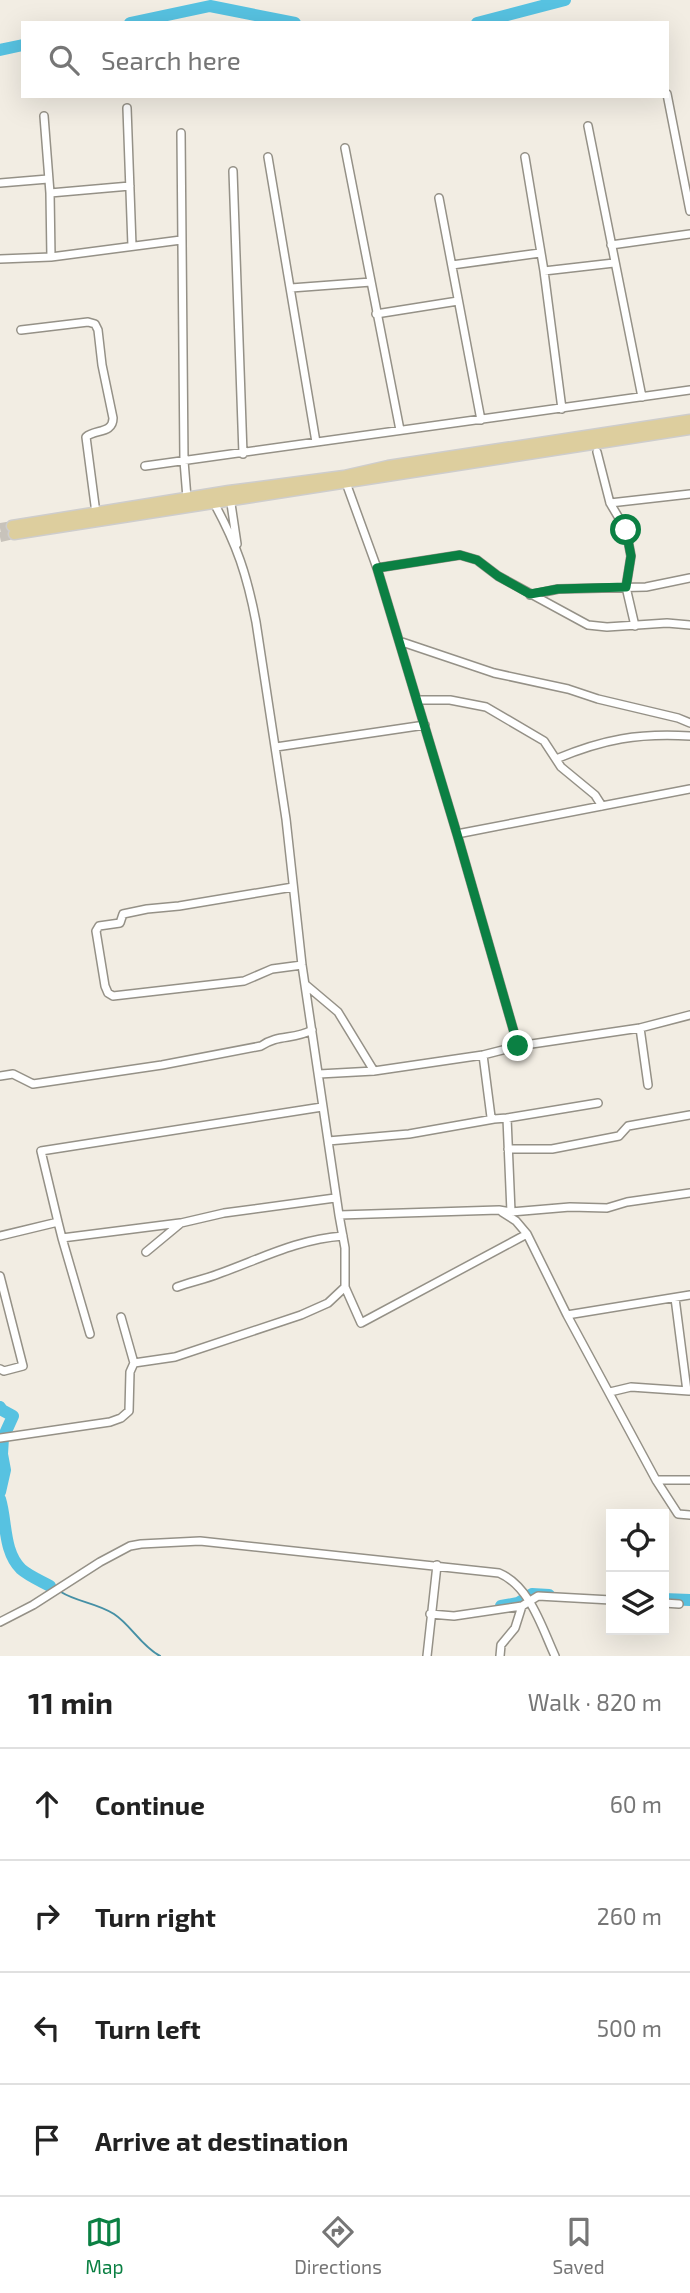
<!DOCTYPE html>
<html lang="en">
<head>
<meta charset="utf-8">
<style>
	body { margin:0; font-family:"Exo 2",sans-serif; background:#f2f2f2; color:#222 }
	.controls { position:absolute; right:21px; bottom:21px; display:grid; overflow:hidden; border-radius:0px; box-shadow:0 7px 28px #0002 }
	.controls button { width:63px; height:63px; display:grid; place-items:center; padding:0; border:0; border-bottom:2px solid #e0e0e0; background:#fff; color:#222; font:35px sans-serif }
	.stop { position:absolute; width:21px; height:21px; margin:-16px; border:5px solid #0b8043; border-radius:50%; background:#fff }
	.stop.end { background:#0b8043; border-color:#fff; box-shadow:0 2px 7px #0008 }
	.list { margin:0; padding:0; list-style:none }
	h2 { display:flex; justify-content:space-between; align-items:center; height:91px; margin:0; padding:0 28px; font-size:30px }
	h2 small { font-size:23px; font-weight:400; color:#767676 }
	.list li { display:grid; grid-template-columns:46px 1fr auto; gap:21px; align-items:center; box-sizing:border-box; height:112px; padding:0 28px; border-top:2px solid #e0e0e0 }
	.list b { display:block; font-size:26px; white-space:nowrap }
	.list em { font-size:23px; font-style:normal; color:#767676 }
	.icon { flex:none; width:38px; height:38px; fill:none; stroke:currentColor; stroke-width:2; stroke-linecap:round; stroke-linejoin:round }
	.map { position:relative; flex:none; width:690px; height:1656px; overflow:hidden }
	.search { position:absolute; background:#fff; box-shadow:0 7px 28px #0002; left:21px; right:21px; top:21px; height:77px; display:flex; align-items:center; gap:18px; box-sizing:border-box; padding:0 24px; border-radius:0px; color:#767676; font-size:26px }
	.sheet { height:539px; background:#fff }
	nav { display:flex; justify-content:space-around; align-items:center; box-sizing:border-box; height:98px; border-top:2px solid #e0e0e0; background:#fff; font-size:19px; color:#767676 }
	nav a { display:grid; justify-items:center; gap:4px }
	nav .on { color:#0b8043 }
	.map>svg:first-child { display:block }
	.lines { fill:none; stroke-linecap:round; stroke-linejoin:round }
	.stream { stroke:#4690a5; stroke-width:2 }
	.river { stroke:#57c2e1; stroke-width:12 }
	.primary-tunnel { stroke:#c8c3bb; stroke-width:10; stroke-dasharray:10 5; stroke-linecap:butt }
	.minor-casing { stroke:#959187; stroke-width:10 }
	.primary-casing { stroke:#cecdcc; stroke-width:13 }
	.minor { stroke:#fff; stroke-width:7 }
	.primary { stroke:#ddce9e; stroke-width:10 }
	.route { stroke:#0b8043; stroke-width:9 }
</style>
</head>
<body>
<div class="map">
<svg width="690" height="1656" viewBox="0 0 690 1656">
	<rect width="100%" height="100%" fill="#f2ede3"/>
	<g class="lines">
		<path class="stream" d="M61,1592C77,1602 97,1603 114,1614C131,1625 141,1646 160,1656"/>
		<path class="river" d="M130,23L210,6L295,23
			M477,23L565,0
			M0,50L23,45
			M0,1407L2,1410L13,1416L3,1438L2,1454L5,1470L0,1492
			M0,1499C7,1522 3,1551 21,1569C29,1576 41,1581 50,1586
			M664,1599L690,1600
			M501,1606L518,1603L532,1594L549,1595"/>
		<path class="primary-tunnel" d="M0,528L12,526
			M0,537L14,534"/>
		<g class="minor-casing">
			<path id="minor" d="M667,94L690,211
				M127,108L132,246
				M44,116L50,193L51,257
				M588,126L642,397
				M181,133L184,461L187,498
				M345,148L400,430
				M268,157L316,442
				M525,157L544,271L562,409
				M233,171L243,454
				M0,183L48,179
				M50,193L130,186
				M439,198L481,420
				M611,245L690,234
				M0,259L51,257L181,240
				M452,265L540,253
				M544,271L614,263
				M291,288L371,282
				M376,314L458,301
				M21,330L88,322L95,324L98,330L102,365L113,418C113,434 95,429 86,437L96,513
				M597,452L610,503L690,494
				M145,466L690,390
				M345,480L377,568L457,834L518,1046
				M230,497L237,544
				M214,503C237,545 247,575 256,622L286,819L302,965L339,1215L499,1210L511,1212L570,1207L607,1208L627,1202L690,1193
				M610,503L626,530L631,556L626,587L635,626
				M377,568L460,555L477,560L498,576L588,625L607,627L667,623L690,625
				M530,595L558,589L646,587L690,578
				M399,641L494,673L568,689L598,699L678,718L690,723
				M417,700H450L486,707L544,741L561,767L595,795L602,806
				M276,747L425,725
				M556,759C604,739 638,733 690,736
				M457,834L690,789
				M293,887L179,906L147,909L123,914L120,923L99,926L96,931L97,937L105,986L108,993L113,996L244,981L272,969L302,965
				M306,985L338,1012L374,1071
				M640,1028L648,1085
				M483,1055L491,1117L494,1119L507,1118L511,1212
				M319,1074L374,1071L483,1055L518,1046L640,1028L690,1015
				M0,1076L13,1074L33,1084L162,1065L261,1046C278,1034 294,1040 312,1030
				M507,1118L598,1103
				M328,1141L409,1134L494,1119
				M508,1149H552L619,1136L628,1126L690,1115
				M502,1212L516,1221L527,1234L567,1315L656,1480L678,1514L690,1515
				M58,1222L41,1151L322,1107
				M0,1236L58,1222L62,1238L180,1223
				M62,1238L90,1334
				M146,1252L181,1223L224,1213L335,1198
				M0,1276L23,1366L4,1371L0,1369
				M177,1287C191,1282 205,1279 218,1274C260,1259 298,1239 343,1236
				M345,1287L361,1323L527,1234
				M675,1298L687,1391
				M567,1315L690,1295
				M121,1317L134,1363
				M610,1392L631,1387L689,1391
				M0,1438L110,1422L121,1418L129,1411L130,1372L134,1363L175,1357L301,1315L328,1303L345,1287V1248L339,1215
				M656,1480H690
				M664,1603L679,1604
				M430,1614L454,1616L522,1606
				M0,1622L33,1605L100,1562L130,1546L141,1544L200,1541L499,1573C530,1586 542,1628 555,1656
				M427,1656L437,1565
				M500,1656L501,1645L515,1628L522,1606L538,1596L611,1600"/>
		</g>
		<g class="primary-casing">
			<path id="primary" d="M12,526L229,491L344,476L388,466L690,420
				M14,534L690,429"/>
		</g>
		<use href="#minor" class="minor"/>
		<use href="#primary" class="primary"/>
	</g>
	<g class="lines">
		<path class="route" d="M518,1046L457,834L377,568L460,555L477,560L498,576L530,594L558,589L626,587L631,556L626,530"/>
	</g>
</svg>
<div class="controls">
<button><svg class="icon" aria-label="locate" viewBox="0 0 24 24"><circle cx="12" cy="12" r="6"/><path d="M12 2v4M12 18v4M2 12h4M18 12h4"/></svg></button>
<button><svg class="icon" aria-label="layers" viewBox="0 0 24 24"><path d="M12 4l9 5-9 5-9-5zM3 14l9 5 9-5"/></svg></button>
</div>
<div class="stop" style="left:626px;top:530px"></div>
<div class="stop end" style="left:518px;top:1046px"></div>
<div class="search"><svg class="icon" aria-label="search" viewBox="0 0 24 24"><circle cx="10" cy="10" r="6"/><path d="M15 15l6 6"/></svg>Search here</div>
</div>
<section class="sheet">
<h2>11 min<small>Walk · 820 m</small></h2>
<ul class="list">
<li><svg class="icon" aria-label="ahead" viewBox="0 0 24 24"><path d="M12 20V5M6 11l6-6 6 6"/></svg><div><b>Continue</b></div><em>60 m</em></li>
<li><svg class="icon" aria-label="right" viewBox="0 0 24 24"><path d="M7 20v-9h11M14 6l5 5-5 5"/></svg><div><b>Turn right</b></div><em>260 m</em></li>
<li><svg class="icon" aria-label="left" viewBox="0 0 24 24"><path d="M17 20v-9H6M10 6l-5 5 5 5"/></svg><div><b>Turn left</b></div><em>500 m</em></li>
<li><svg class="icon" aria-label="arrive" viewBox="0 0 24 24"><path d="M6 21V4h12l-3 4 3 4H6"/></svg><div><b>Arrive at destination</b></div></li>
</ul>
</section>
<nav>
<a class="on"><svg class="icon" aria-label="map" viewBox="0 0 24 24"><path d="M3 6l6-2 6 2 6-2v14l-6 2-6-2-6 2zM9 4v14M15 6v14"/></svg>Map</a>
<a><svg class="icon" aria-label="directions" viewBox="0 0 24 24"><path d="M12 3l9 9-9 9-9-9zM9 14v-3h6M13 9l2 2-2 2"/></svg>Directions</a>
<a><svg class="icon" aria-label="saved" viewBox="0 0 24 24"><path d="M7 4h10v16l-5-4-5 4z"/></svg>Saved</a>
</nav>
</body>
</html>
